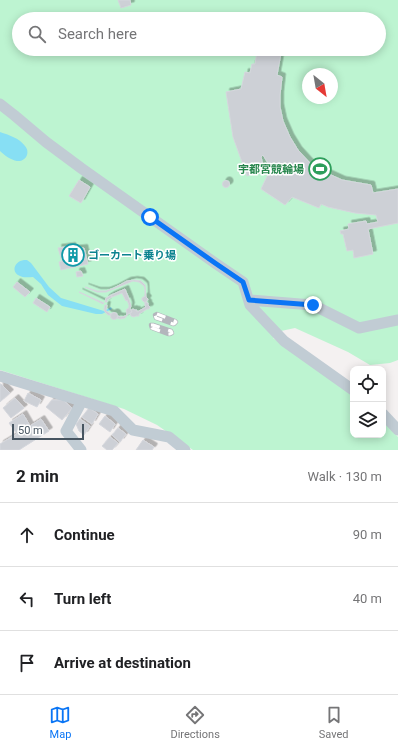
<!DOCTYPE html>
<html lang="en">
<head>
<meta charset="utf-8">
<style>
	body { margin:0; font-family:Roboto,"Noto Sans JP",sans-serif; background:#f6f6f6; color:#202124 }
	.controls { position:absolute; right:12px; bottom:12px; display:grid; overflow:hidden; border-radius:8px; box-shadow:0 2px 10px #0003 }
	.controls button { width:36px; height:36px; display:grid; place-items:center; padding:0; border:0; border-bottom:1px solid #e0e0e0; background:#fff; color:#202124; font:20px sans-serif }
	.compass { position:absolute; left:302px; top:68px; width:36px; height:36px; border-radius:50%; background:#fff; box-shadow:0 2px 10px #0003; rotate:149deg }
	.scale { position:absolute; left:12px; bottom:10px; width:72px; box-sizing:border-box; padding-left:4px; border:2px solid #475561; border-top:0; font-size:11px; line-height:14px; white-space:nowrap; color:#475561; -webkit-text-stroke:3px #fff; paint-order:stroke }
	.stop { position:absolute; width:12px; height:12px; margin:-9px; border:3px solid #0a75f5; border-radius:50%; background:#fff }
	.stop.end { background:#0a75f5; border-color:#fff; box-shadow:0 1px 4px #0008 }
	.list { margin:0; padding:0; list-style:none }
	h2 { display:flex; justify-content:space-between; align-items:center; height:52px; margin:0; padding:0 16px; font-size:17px }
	h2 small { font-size:13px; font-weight:400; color:#757577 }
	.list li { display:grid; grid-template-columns:26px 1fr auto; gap:12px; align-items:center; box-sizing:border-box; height:64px; padding:0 16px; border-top:1px solid #e0e0e0 }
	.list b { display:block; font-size:15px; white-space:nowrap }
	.list em { font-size:13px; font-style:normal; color:#757577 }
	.icon { flex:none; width:22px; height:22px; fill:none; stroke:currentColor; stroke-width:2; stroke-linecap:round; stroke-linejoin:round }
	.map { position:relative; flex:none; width:398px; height:450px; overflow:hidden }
	.search { position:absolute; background:#fff; box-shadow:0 2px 10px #0003; left:12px; right:12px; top:12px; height:44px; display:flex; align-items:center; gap:10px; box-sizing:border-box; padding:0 14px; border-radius:22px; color:#757577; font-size:15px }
	.sheet { height:244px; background:#fff }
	nav { display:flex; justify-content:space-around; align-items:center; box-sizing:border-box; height:56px; border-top:1px solid #e0e0e0; background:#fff; font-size:11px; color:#757577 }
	nav a { display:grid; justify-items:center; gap:2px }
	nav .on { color:#0a75f5 }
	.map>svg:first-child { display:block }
	.green { fill:#bdf4d1; fill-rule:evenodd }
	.water { fill:#87dff4 }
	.building { fill:#cdd0d6; stroke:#d5d7dd; filter:url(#shadow) }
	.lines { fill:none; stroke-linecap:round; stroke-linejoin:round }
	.minor { stroke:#c1ccd4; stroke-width:11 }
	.rail-casing { stroke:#b3b6bc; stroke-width:4.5 }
	.rail { stroke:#fff; stroke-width:3; stroke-dasharray:9; stroke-linecap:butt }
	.route { stroke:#0a75f5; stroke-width:5 }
	.labels { text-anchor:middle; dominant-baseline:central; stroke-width:3; stroke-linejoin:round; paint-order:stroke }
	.leisure-label { font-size:11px; font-weight:bold; fill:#27864d; stroke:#fff; text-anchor:end }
	.culture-label { font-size:11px; font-weight:bold; fill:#0d838f; stroke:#fff; text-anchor:start }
</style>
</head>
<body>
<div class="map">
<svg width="398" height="450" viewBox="0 0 398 450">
	<defs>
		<filter id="shadow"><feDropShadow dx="3.5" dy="-3.5" stdDeviation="0" flood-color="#0004"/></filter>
	</defs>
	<rect width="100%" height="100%" fill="#f4f1f1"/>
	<path class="green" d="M0,0H398V360L390,363L370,365L348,352L295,328L281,331L273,338L353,393V435H383V420L398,437V450H193L157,425L124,409L0,370ZM19,19H379V49H19ZM308,74H332V98H308Z"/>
	<path class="water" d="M0,132C9,135 19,138 25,146C31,153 25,162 17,161C11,160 4,155 0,151Z
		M24,260H27L31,263L49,287L61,298L104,311L111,307L112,309L102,314H96L62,306L48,295L41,284L33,277C29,277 23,278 20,276C10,272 15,261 24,260Z"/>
	<path class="building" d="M118,0H130L131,5L121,8Z
		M260,50L281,53L277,75L282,77L280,95V107L283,121L290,137L298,150L309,162L318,169L342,180L371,185L373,193L398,189V223L368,229L373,254L354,258L353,250L347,251L343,234H341L340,231L349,229L348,224L366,221L367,224L378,222L376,215L355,213L328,207L321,204L319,208L292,197L285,205L261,189L271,168L263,155L261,157L264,169L247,176L233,137L226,92L241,89L245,72L250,73L252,64H255L257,52Z
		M79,180L90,187L81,203L69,196Z
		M222.5 184a3.5 3.5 0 1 1 7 0a3.5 3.5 0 1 1-7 0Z
		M72,246L73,249L84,248L88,264L61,270L59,262L62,261L58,248Z
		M81,271L83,276L77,277L76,272Z
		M134,280L141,281L145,285L146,297L148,299L146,302H144L142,300V298L145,296V289L144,286L139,282L133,281L106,292H97L85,287L97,291H106L114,288L127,281Z
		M17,282L30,292L25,297L13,287Z
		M125,289L129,299L131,306L130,309L132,312L128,314L125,318L120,319L117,318L118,316L121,317L126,316L127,313L126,311L127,309L129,308V305L127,300L126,301L122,293L112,297L111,295Z
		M79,292L104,303L103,304Z
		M111,295L112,297L107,300V302H105L106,298Z
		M36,298L50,307L47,312L33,303Z
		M145,302L148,303V305L150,307L149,309H147L139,314V316H136L134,317L131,316L130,313L132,312L131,310L133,309L135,310H137V312L146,307L145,306Z
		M105,305H107L106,309V311L111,314L110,315H108L105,312L104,309Z
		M110.5 316a3.5 3.5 0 1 1 7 0a3.5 3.5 0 1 1-7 0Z
		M0,384H1L10,393L0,402Z
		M28,393L41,400L37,407L24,401Z
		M15,398L24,408L11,418L3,408Z
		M52,400H63L72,408L62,420L46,407Z
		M89,408L98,414L92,424L82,417Z
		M23,414L30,426L41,419L49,431L19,450H0V444L17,434L9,423Z
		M105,416L115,424L110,432L99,424Z
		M80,419L90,426L84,435L79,431L76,424Z
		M118,428L126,434L120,442L112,435Z
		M110,437L118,443L112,450H107L102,446Z
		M143,440L154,447L152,450H136Z"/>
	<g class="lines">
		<path class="minor" d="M0,104L14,115L46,142L81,168L215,263L243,282L250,305L284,341L353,390
			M249,300L313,305L359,328L398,320
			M0,376L114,411L133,430L169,437L185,450
			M383,414L398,430
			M81,450L66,431L82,401"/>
		<g class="rail-casing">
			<path id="rail" d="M157,314L175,321L176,322L174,324H173L156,318L155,315Z
				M151,325H153L171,331L172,333L170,334H168L152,328Z"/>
		</g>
		<use href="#rail" class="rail"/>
	</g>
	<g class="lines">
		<path class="route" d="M150,217L215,263L243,282L249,300L313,305"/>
	</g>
	<defs>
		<g id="stadium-ring" transform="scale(1.15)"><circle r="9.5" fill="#fff" stroke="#2e9e5b" stroke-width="1.5"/><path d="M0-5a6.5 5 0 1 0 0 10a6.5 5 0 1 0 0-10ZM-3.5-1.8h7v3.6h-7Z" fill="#2e9e5b"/></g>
		<g id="building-ring" transform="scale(1.15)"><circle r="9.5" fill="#fff" stroke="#0f9aa8" stroke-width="1.5"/><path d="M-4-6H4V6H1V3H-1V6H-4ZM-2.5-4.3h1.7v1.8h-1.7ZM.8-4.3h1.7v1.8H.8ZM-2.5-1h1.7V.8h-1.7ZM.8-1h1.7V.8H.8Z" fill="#0f9aa8"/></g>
	</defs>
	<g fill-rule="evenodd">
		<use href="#stadium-ring" x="320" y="169"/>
		<use href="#building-ring" x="73" y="255"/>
	</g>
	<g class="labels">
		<g class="leisure-label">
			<text x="304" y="169">宇都宮競輪場</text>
		</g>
		<g class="culture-label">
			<text x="88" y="255">ゴーカート乗り場</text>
		</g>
	</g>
</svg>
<div class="controls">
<button><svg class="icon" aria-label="locate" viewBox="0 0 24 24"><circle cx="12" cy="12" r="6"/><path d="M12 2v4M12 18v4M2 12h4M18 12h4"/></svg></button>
<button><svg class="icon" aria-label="layers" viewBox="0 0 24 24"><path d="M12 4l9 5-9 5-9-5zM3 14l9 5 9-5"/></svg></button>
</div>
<svg class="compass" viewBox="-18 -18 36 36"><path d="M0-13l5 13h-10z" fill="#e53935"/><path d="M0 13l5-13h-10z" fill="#757577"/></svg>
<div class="scale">50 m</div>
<div class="stop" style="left:150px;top:217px"></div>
<div class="stop end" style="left:313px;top:305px"></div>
<div class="search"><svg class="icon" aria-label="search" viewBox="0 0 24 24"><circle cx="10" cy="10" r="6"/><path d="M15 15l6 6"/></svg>Search here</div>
</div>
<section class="sheet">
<h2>2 min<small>Walk · 130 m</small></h2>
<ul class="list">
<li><svg class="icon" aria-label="ahead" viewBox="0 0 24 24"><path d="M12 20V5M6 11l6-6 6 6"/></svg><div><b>Continue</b></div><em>90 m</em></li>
<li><svg class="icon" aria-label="left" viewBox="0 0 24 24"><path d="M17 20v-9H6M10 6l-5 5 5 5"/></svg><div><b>Turn left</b></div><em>40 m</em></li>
<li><svg class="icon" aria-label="arrive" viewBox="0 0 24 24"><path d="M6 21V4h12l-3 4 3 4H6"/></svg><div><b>Arrive at destination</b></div></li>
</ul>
</section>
<nav>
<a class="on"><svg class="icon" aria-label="map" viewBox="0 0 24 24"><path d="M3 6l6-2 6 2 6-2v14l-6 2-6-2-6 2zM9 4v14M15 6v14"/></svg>Map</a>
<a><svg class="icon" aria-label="directions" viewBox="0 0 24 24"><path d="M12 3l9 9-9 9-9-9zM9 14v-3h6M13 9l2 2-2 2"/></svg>Directions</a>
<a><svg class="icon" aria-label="saved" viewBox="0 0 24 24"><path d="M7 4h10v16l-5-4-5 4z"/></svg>Saved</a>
</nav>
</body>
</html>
